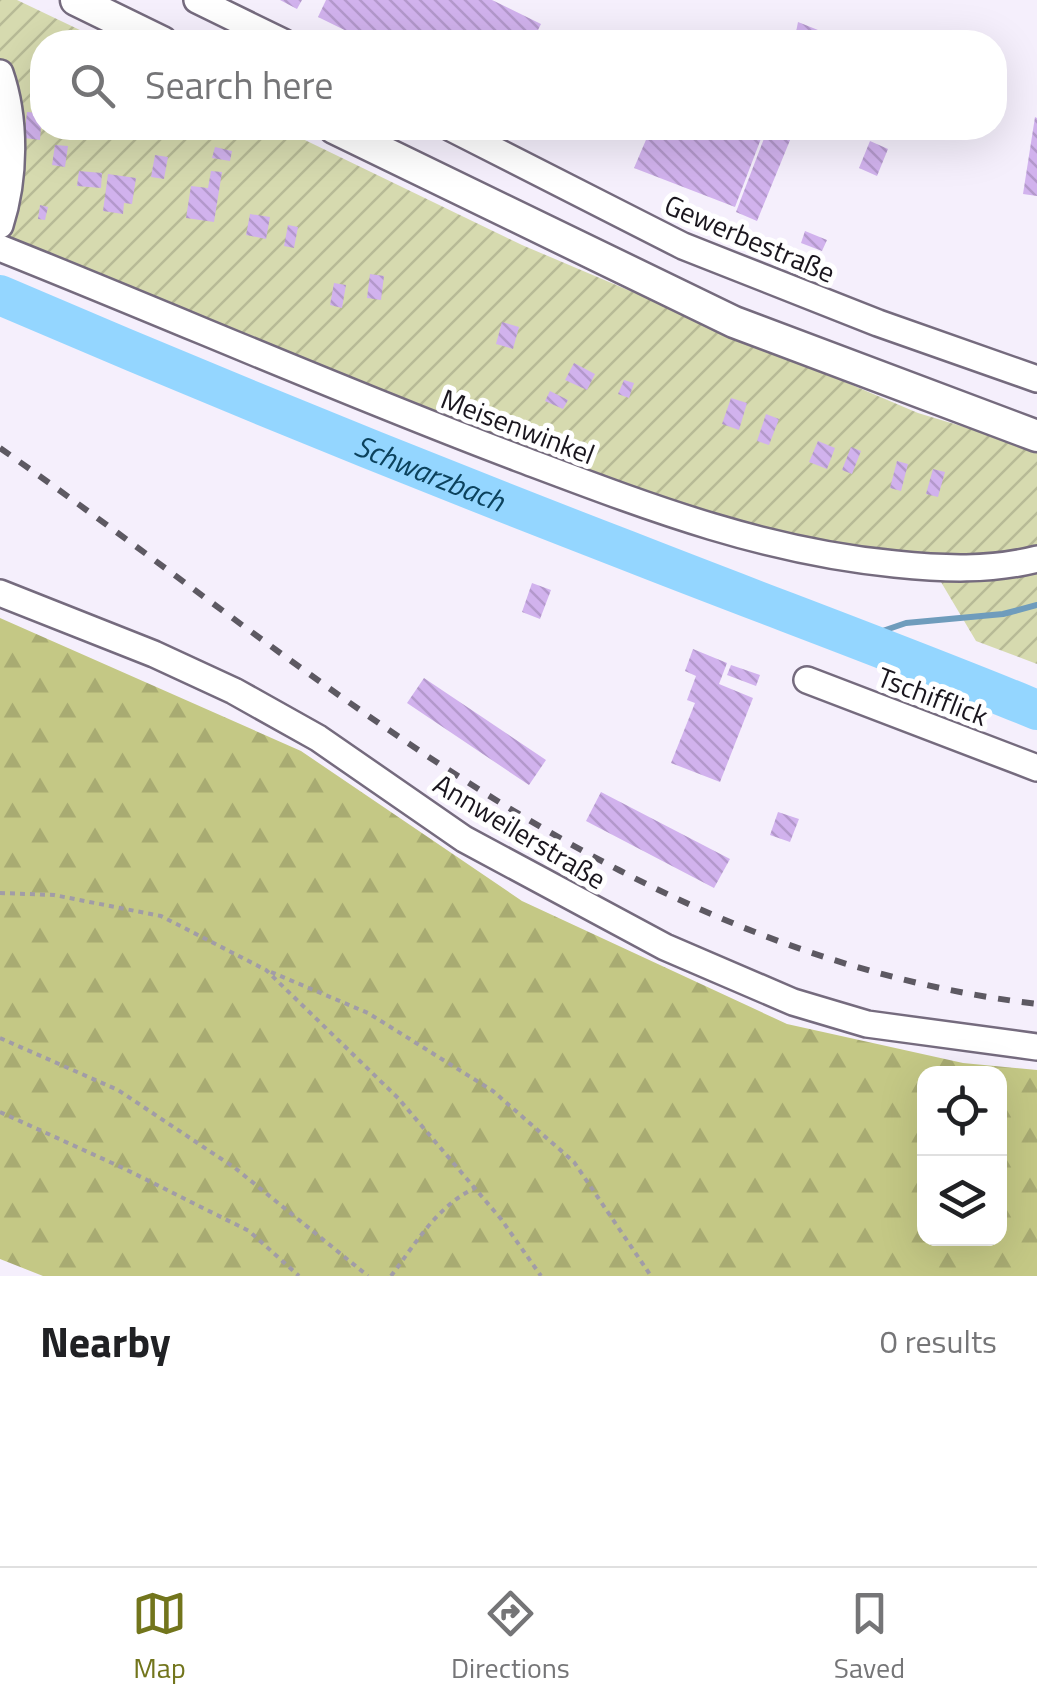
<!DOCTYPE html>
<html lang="en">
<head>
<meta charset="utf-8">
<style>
	body { margin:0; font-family:"Titillium Web",sans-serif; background:#f2f2f2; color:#202124 }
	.controls { position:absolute; right:30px; bottom:30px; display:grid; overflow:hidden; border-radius:20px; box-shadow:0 10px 40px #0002 }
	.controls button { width:90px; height:90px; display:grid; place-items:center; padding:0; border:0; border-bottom:2px solid #e0e0e0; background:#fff; color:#202124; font:50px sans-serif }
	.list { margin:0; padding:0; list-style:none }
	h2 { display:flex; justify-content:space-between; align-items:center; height:130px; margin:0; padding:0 40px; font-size:42px }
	h2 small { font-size:32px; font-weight:400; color:#757577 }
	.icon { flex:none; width:55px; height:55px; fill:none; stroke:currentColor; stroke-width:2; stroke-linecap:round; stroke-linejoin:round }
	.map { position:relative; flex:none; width:1037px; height:1276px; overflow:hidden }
	.search { position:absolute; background:#fff; box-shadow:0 10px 40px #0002; left:30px; right:30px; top:30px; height:110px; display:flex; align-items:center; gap:25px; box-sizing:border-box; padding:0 35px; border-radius:40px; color:#757577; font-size:38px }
	.sheet { height:290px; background:#fff }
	nav { display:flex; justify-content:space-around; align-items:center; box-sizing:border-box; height:140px; border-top:2px solid #e0e0e0; background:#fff; font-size:28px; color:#757577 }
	nav a { display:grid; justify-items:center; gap:5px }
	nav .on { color:#72751c }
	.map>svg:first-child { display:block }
	.forest { fill:url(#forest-firs); fill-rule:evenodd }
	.garden { fill:url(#garden-furrows) }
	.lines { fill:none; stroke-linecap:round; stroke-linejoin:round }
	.stream { stroke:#6f9cbc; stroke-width:6 }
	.river { stroke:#94d6ff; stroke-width:40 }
	.building { fill:url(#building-back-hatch) }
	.minor-casing { stroke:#756b7e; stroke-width:30 }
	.major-casing { stroke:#756b7e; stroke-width:35 }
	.path { stroke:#a19ca7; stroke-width:4; stroke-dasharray:5 5; stroke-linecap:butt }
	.minor { stroke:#fff; stroke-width:25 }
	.major { stroke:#fff; stroke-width:30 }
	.rail { stroke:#5d5962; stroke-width:6; stroke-dasharray:12 12; stroke-linecap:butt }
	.labels { text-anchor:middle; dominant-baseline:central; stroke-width:10; stroke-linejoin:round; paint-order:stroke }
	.street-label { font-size:28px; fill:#1a161e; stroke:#fff }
	.water-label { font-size:30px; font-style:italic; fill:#0c425d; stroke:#fff }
</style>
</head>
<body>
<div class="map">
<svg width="1037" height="1276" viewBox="0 0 1037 1276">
	<defs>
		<pattern id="forest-firs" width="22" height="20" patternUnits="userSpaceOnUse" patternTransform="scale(2.5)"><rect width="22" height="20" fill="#c4c885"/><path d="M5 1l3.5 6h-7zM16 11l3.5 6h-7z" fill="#a8ab72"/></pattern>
		<pattern id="garden-furrows" width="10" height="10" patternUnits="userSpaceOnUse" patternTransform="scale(2.5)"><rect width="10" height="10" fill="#d6daaf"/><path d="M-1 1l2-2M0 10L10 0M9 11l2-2" fill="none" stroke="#b7ba96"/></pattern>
		<pattern id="building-back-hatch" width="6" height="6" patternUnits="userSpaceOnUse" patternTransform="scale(2.5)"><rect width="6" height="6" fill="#d1b2ed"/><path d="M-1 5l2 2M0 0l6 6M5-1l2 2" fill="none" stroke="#b398cb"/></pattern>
	</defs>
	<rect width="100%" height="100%" fill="#f5effc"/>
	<path class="forest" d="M0,618L301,751L522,901L787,1024L963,1063L1037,1070V1276H43L0,1259ZM924,1074H1000V1238H924Z"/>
	<path class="garden" d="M0,0H17L105,42H42V128H280L522,245L918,413L1037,449V664L976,641L941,582L868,572L0,260Z"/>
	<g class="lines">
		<path class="stream" d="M862,638L906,623L1003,614L1037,605"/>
		<path class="river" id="s1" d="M0,295C207,384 416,469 626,550C763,604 901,654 1037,710"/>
	</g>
	<path class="building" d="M280,0H302L297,9Z
		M326,0H492L541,24L532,42H369L318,17Z
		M798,22L833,36L830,42H794Z
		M27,112L42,113L40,140L24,138Z
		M1035,117L1037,118V196L1023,194Z
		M651,128L669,132L670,128H765L735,207L634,168Z
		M768,128H795L757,221L736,212Z
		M870,141L888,149L877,176L859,168Z
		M55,145L68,146L65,167L52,165Z
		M215,147L232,151L230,161L212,158Z
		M155,155L168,157L164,179L151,177Z
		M79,171L102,173L101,188L77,186Z
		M211,171L222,172L214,222L186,218L191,186L208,188Z
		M108,174L136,178L132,204L124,203L123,214L103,211Z
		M40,205L48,207L45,220L38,219Z
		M250,214L270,217L266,239L246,235Z
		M288,225L298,227L294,248L284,246Z
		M805,231L827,240L822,251L801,243Z
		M370,274L384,276L381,300L367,298Z
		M334,283L346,285L342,308L330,305Z
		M502,322L519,327L513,349L496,344Z
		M574,363L595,374L587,390L565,380Z
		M624,380L634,383L629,398L618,394Z
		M550,391L568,400L563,409L545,401Z
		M731,398L747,403L739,430L722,424Z
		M766,414L779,419L769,445L757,441Z
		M818,441L835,448L827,469L809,462Z
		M851,447L861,451L852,474L842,470Z
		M897,461L908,464L901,491L890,488Z
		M933,469L945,472L938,497L926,494Z
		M532,583L551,590L540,619L522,612Z
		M693,649L727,663L719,684L753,698L720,782L671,763L695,703L687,700L696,676L685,671Z
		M731,665L760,675L756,686L727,675Z
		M424,678L546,760L529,785L407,703Z
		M601,792L730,859L714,888L586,821Z
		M778,812L799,819L790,842L770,835Z"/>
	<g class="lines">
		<g class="minor-casing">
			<path id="minor" d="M197,0L283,42
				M0,73C16,119 15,179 0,225
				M451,128L683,246L878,323L1037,379
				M0,248C173,317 343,392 518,458C643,505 760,551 895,564C943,569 990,571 1037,559
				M0,593L154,654L234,691L318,738L464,839L665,947L793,1002L867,1024L1037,1047
				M807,680L1037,768"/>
		</g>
		<g class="major-casing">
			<path id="major" d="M76,0L162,42
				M334,128L734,322L1037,436"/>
		</g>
		<path class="path" d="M0,893L54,895L161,916L266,970L398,1098L501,1219L541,1276
			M271,972L368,1013L493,1091L574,1162L651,1276
			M0,1038L118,1090L235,1168L368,1276
			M0,1112L123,1168L249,1231L299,1276
			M391,1276C416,1243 437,1206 475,1188"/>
		<use href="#minor" class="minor"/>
		<use href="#major" class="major"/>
		<path class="rail" d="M0,448C328,678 621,954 1037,1004"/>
	</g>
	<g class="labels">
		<g class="street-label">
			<text transform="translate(750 238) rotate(23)">Gewerbestraße</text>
			<text transform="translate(518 426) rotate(21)">Meisenwinkel</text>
			<text transform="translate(933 696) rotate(21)">Tschifflick</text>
			<text transform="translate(520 831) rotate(31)">Annweilerstraße</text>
		</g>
		<g class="water-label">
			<text stroke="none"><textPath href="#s1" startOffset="465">Schwarzbach</textPath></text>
		</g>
	</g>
</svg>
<div class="controls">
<button><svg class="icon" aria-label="locate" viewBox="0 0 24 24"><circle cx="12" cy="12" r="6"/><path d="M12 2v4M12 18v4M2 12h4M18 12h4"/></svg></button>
<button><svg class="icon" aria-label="layers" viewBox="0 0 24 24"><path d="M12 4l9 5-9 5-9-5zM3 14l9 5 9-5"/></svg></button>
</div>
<div class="search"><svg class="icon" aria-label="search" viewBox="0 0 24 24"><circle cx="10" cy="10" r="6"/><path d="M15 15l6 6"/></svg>Search here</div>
</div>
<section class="sheet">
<h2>Nearby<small>0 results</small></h2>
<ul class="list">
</ul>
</section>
<nav>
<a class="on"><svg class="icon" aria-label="map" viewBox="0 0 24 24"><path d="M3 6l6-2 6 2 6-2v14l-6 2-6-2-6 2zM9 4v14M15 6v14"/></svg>Map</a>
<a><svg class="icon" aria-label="directions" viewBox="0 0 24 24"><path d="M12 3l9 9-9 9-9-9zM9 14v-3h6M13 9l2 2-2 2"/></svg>Directions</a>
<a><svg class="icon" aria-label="saved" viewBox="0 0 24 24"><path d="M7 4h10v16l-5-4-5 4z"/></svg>Saved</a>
</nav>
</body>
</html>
